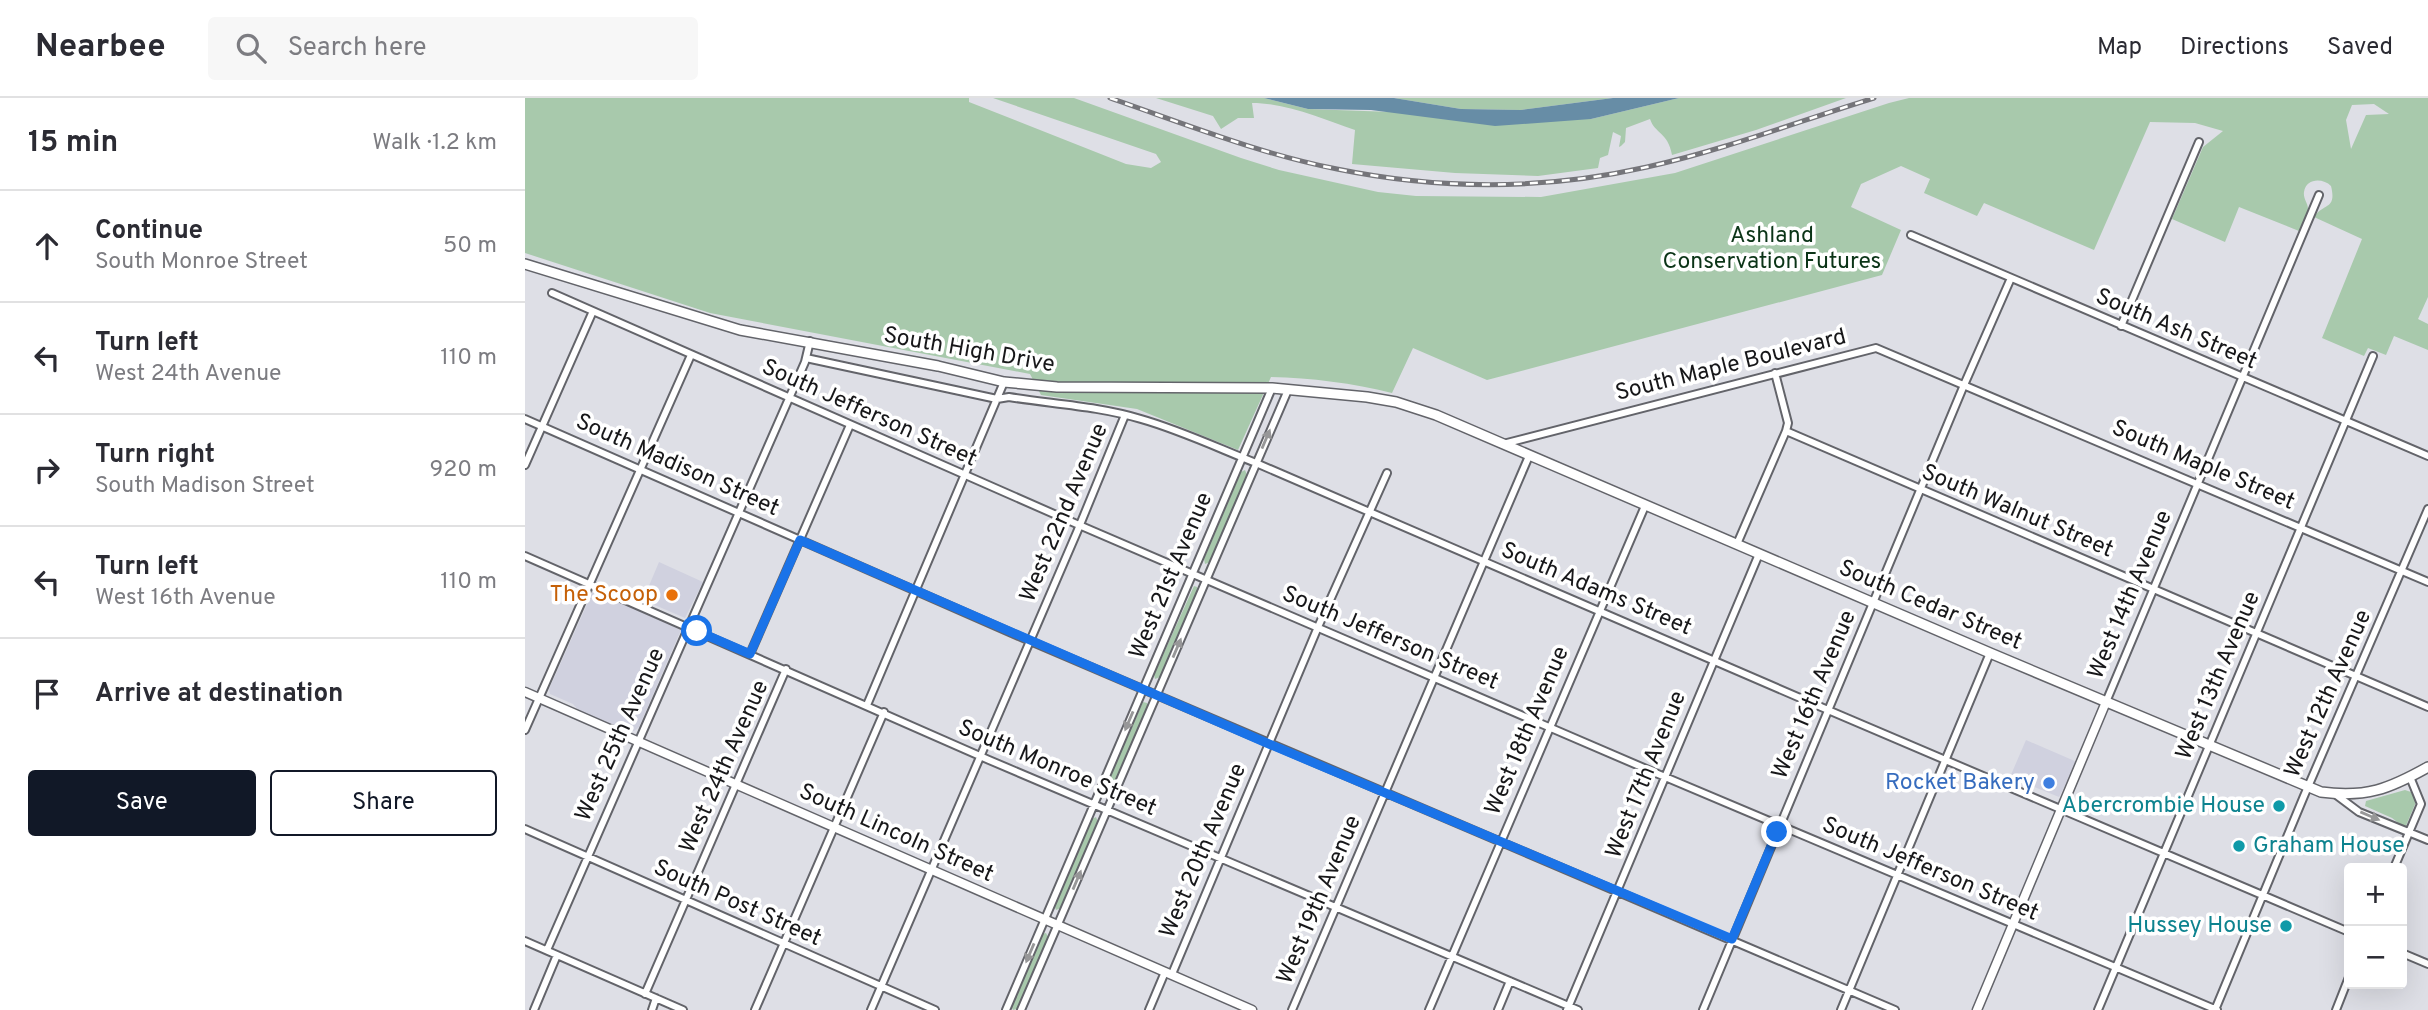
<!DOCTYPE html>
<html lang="en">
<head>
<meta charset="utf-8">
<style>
	body { margin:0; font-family:Overpass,sans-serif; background:#f7f7f7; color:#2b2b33 }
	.controls { position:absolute; right:21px; bottom:21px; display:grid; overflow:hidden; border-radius:7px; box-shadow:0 7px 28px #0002 }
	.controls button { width:63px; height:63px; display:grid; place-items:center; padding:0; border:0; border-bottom:2px solid #e1e1e2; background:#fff; color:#2b2b33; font:35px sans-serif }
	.stop { position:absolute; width:21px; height:21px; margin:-16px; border:5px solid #1a73e8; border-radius:50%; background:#fff }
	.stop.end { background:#1a73e8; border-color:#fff; box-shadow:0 2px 7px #0008 }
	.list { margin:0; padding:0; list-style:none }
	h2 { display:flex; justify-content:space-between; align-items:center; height:91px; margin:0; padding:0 28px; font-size:30px }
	h2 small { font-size:23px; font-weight:400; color:#7c7c81 }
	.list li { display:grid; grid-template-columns:46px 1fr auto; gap:21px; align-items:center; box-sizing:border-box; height:112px; padding:0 28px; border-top:2px solid #e1e1e2 }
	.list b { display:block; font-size:26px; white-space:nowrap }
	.list p { margin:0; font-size:23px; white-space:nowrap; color:#7c7c81 }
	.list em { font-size:23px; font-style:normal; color:#7c7c81 }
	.actions { display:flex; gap:14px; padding:21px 28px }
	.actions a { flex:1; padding:16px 0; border:2px solid #111827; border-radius:7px; text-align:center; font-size:24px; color:#111827 }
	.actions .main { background:#111827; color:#fff }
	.icon { flex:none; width:38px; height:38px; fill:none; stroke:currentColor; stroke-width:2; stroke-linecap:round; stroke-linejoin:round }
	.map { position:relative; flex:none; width:1903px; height:912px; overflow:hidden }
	header { display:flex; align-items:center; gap:42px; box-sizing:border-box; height:98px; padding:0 35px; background:#fff; border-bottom:2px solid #e1e1e2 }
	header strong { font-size:33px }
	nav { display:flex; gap:38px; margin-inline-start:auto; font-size:24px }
	.search { width:490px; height:63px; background:#f7f7f7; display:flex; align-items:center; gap:18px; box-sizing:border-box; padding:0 24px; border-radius:7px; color:#7c7c81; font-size:26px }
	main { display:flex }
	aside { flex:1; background:#fff }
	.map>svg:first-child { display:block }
	.built { fill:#d0d1df }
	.green { fill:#a8c9ac; fill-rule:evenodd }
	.water { fill:#678da6 }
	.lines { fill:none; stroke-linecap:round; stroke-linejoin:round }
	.minor-casing { stroke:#63646a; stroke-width:10 }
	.tertiary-casing { stroke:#63646a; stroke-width:11 }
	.secondary-casing { stroke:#63646a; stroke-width:12 }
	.minor { stroke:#fff; stroke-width:6 }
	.tertiary { stroke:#fff; stroke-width:8 }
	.secondary { stroke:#fff; stroke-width:9 }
	.rail-casing { stroke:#75757a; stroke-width:5 }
	.rail { stroke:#fff; stroke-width:2.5; stroke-dasharray:8; stroke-linecap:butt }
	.oneway { fill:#979798 }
	.route { stroke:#1a73e8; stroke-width:9 }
	.food-dot { fill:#e8710a; stroke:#fff; stroke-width:2.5 }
	.shop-dot { fill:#3f7fe0; stroke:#fff; stroke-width:2.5 }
	.culture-dot { fill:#0f9aa8; stroke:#fff; stroke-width:2.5 }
	.labels { text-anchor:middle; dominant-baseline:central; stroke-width:7; stroke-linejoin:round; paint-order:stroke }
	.park-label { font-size:23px; fill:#0b3417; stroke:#fff }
	.street-label { font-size:23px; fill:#171719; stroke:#fff }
	.food-label { font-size:23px; fill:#c56008; stroke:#fff; text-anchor:end }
	.shop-label { font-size:23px; fill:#366cbe; stroke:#fff; text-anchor:end }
	.culture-label { font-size:23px; fill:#0d838f; stroke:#fff; text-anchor:end }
</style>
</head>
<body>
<header>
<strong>Nearbee</strong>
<div class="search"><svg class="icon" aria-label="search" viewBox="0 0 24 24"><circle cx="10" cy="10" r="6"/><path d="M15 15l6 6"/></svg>Search here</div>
<nav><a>Map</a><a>Directions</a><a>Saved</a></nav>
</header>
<main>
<aside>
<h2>15 min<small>Walk · 1.2 km</small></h2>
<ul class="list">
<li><svg class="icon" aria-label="ahead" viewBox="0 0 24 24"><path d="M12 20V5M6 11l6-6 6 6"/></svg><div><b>Continue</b><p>South Monroe Street</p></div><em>50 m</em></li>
<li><svg class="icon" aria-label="left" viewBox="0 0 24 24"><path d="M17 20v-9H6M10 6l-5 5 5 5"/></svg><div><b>Turn left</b><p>West 24th Avenue</p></div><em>110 m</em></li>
<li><svg class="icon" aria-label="right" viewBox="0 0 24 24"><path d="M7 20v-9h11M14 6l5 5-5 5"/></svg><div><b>Turn right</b><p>South Madison Street</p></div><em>920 m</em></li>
<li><svg class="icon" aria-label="left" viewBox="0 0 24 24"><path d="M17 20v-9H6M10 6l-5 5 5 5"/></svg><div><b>Turn left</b><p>West 16th Avenue</p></div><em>110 m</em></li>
<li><svg class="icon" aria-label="arrive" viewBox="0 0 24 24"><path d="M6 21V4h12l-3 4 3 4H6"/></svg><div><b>Arrive at destination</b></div></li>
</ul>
<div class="actions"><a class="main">Save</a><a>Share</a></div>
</aside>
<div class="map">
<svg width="1903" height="912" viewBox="0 0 1903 912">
	<rect width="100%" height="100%" fill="#dedfe6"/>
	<path class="built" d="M134,464L178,484L160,520L118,502Z
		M68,493H72L156,532L114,629L109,633H102L54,613L48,606L25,596L24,591Z
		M1501,642L1552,664L1534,699L1485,679Z"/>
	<path class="green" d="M0,0H444V4L601,66L626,70L636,64L631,56L468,0H549L716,60L754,72L853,94L891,98L1016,99L1150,75L1364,5L1384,0H1903V199L1893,221L1903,226V252L1869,238L1861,257L1843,250L1839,258L1797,240L1837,141L1789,119C1798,105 1812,112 1806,88C1798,80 1781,80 1779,94C1778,101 1783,105 1783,111C1782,118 1777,127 1774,133L1714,109L1700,144L1647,121L1678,49L1698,33L1670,25L1625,24L1569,152L1459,105L1452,118L1399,95L1405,81L1376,68L1336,86L1326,109L1376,132L1357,177L962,282L888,250L867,295C828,285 786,280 746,279L713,352L612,311L516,297L505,276L185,215L0,155ZM1849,6L1864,16L1841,17L1826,51L1821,22L1827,7Z
		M631,0H739L783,11L1066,21L1154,0H1321L1231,32L1147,57C1143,34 1130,36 1125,21L1101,30L1100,44L1096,48L1094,49L1096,38L1088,34L1083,57L1075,60L1073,70L1013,78L930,75L827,66L830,32C798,21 762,5 727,5L729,20H713L696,31L688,18Z
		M869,0H1088L996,12L936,11Z
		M720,372L722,377L685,464L680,466L679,461L716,374Z
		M669,488L672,489V493L635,579L630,581L629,577Z
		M618,604L622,605L623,609L585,695L581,697L579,693Z
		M1880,692L1886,694L1891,704L1880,730L1867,720L1840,708L1841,703Z
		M571,719L573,724L536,810L531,812L529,807L567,721Z
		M521,835L523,839L492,911L488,912L486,908L517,836Z"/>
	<path class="water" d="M739,0H869L936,11L996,12L1088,0H1154L1066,21L970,28L846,12L783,11Z"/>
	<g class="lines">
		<g class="minor-casing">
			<path id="minor" d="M1386,137L1903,358
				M27,195L554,427L1133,676L1692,912
				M1596,228L1674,44
				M281,260L472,301L484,299C527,306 573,308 616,321C655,332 693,350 731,365L1303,612L1824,834
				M0,321L505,543L1370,912
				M1261,333L1903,609
				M978,346L1351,250L1903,484
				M0,367L68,213
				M1212,446L1261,333L1263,325L1250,275
				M0,458L464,662L1053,912
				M225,556L325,327
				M1581,604L1794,97
				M342,607L479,284
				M0,632L166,257
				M1810,696L1834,714L1903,742
				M0,731L410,912
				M1869,770L1896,706L1885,679
				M0,843L158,912
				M22,852L280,264L285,243
				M1877,855L1903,866
				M647,876L793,529L862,375
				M120,896L261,571
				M9,912L32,857
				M127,912L131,900
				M230,912L359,614
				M346,912L552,434L600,317
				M481,912L747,290
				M496,912L763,292
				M624,912L640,874
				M767,912L1004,358
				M904,912L1120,408
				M973,912L985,883
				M1042,912L1234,456
				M1178,912L1439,287L1486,180
				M1316,912L1465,555
				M1573,912L1848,258
				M1690,912L1779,698L1903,411
				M1811,912L1824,879"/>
		</g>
		<g class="tertiary-casing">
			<path id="tertiary" d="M0,594L727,912
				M1452,912L1581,604"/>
		</g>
		<g class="secondary-casing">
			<path id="secondary" d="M0,166L215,232L413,268L479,284L532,289L747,290L842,299L871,304L911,317L1465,555L1796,694C1841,700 1864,691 1903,669"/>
		</g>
		<use href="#minor" class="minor"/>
		<use href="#tertiary" class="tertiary"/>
		<use href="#secondary" class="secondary"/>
		<g class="rail-casing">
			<path id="rail" d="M585,0C660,26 735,56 812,71C915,92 1020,92 1122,69C1199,52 1274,23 1349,0"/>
		</g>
		<use href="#rail" class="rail"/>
	</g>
	<defs><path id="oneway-solid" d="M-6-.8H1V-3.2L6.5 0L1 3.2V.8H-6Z" transform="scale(1.75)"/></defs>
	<g class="oneway">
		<use href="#oneway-solid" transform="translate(741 341) rotate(-67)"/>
		<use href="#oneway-solid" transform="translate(652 550) rotate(-67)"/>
		<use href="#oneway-solid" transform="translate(604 623) rotate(113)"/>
		<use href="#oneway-solid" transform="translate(1845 718) rotate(23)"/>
		<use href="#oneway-solid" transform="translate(552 782) rotate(-67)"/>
		<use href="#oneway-solid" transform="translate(505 855) rotate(113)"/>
	</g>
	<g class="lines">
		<path class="route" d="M172,533L225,556L275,442L744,646L1207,841L1252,734"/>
	</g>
	<circle class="food-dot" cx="147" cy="497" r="7"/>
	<circle class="shop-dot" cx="1524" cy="685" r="7"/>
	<g class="culture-dot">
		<circle cx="1754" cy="708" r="7"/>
		<circle cx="1714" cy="748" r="7"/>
		<circle cx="1761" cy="828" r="7"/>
	</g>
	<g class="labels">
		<g class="park-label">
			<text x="1247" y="138">Ashland<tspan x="1247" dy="26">Conservation Futures</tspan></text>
		</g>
		<g class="street-label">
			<text transform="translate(1651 232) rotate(23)">South Ash Street</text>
			<text transform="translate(444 253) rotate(10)">South High Drive</text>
			<text transform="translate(1206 268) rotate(-14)">South Maple Boulevard</text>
			<text transform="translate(344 316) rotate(24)">South Jefferson Street</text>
			<text transform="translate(152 368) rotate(24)">South Madison Street</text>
			<text transform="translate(1678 368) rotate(23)">South Maple Street</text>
			<text transform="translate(1492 414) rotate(23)">South Walnut Street</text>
			<text transform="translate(540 415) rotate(-67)">West 22nd Avenue</text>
			<text transform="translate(647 478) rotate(-67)">West 21st Avenue</text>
			<text transform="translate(1071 492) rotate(23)">South Adams Street</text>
			<text transform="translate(1606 497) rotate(-67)">West 14th Avenue</text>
			<text transform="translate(1405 508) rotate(23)">South Cedar Street</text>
			<text transform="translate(865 541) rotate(23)">South Jefferson Street</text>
			<text transform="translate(1694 578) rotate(-67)">West 13th Avenue</text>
			<text transform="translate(1804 596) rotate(-66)">West 12th Avenue</text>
			<text transform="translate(1290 597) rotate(-67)">West 16th Avenue</text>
			<text transform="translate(1003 633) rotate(-67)">West 18th Avenue</text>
			<text transform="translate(96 637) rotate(-66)">West 25th Avenue</text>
			<text transform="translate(200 669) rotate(-66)">West 24th Avenue</text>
			<text transform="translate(532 671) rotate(23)">South Monroe Street</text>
			<text transform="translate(1122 677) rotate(-68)">West 17th Avenue</text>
			<text transform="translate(371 736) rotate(24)">South Lincoln Street</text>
			<text transform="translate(679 753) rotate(-67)">West 20th Avenue</text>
			<text transform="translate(1405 772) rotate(23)">South Jefferson Street</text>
			<text transform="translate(795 802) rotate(-67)">West 19th Avenue</text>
			<text transform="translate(212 806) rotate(24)">South Post Street</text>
		</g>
		<g class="food-label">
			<text x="133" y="497">The Scoop</text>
		</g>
		<g class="shop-label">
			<text x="1510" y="685">Rocket Bakery</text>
		</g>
		<g class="culture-label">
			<text x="1740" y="708">Abercrombie House</text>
			<text x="1728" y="748" text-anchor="start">Graham House</text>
			<text x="1747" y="828">Hussey House</text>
		</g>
	</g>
</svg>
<div class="controls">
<button>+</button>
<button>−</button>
</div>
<div class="stop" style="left:172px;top:533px"></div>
<div class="stop end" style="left:1252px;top:734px"></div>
</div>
</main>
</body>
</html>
